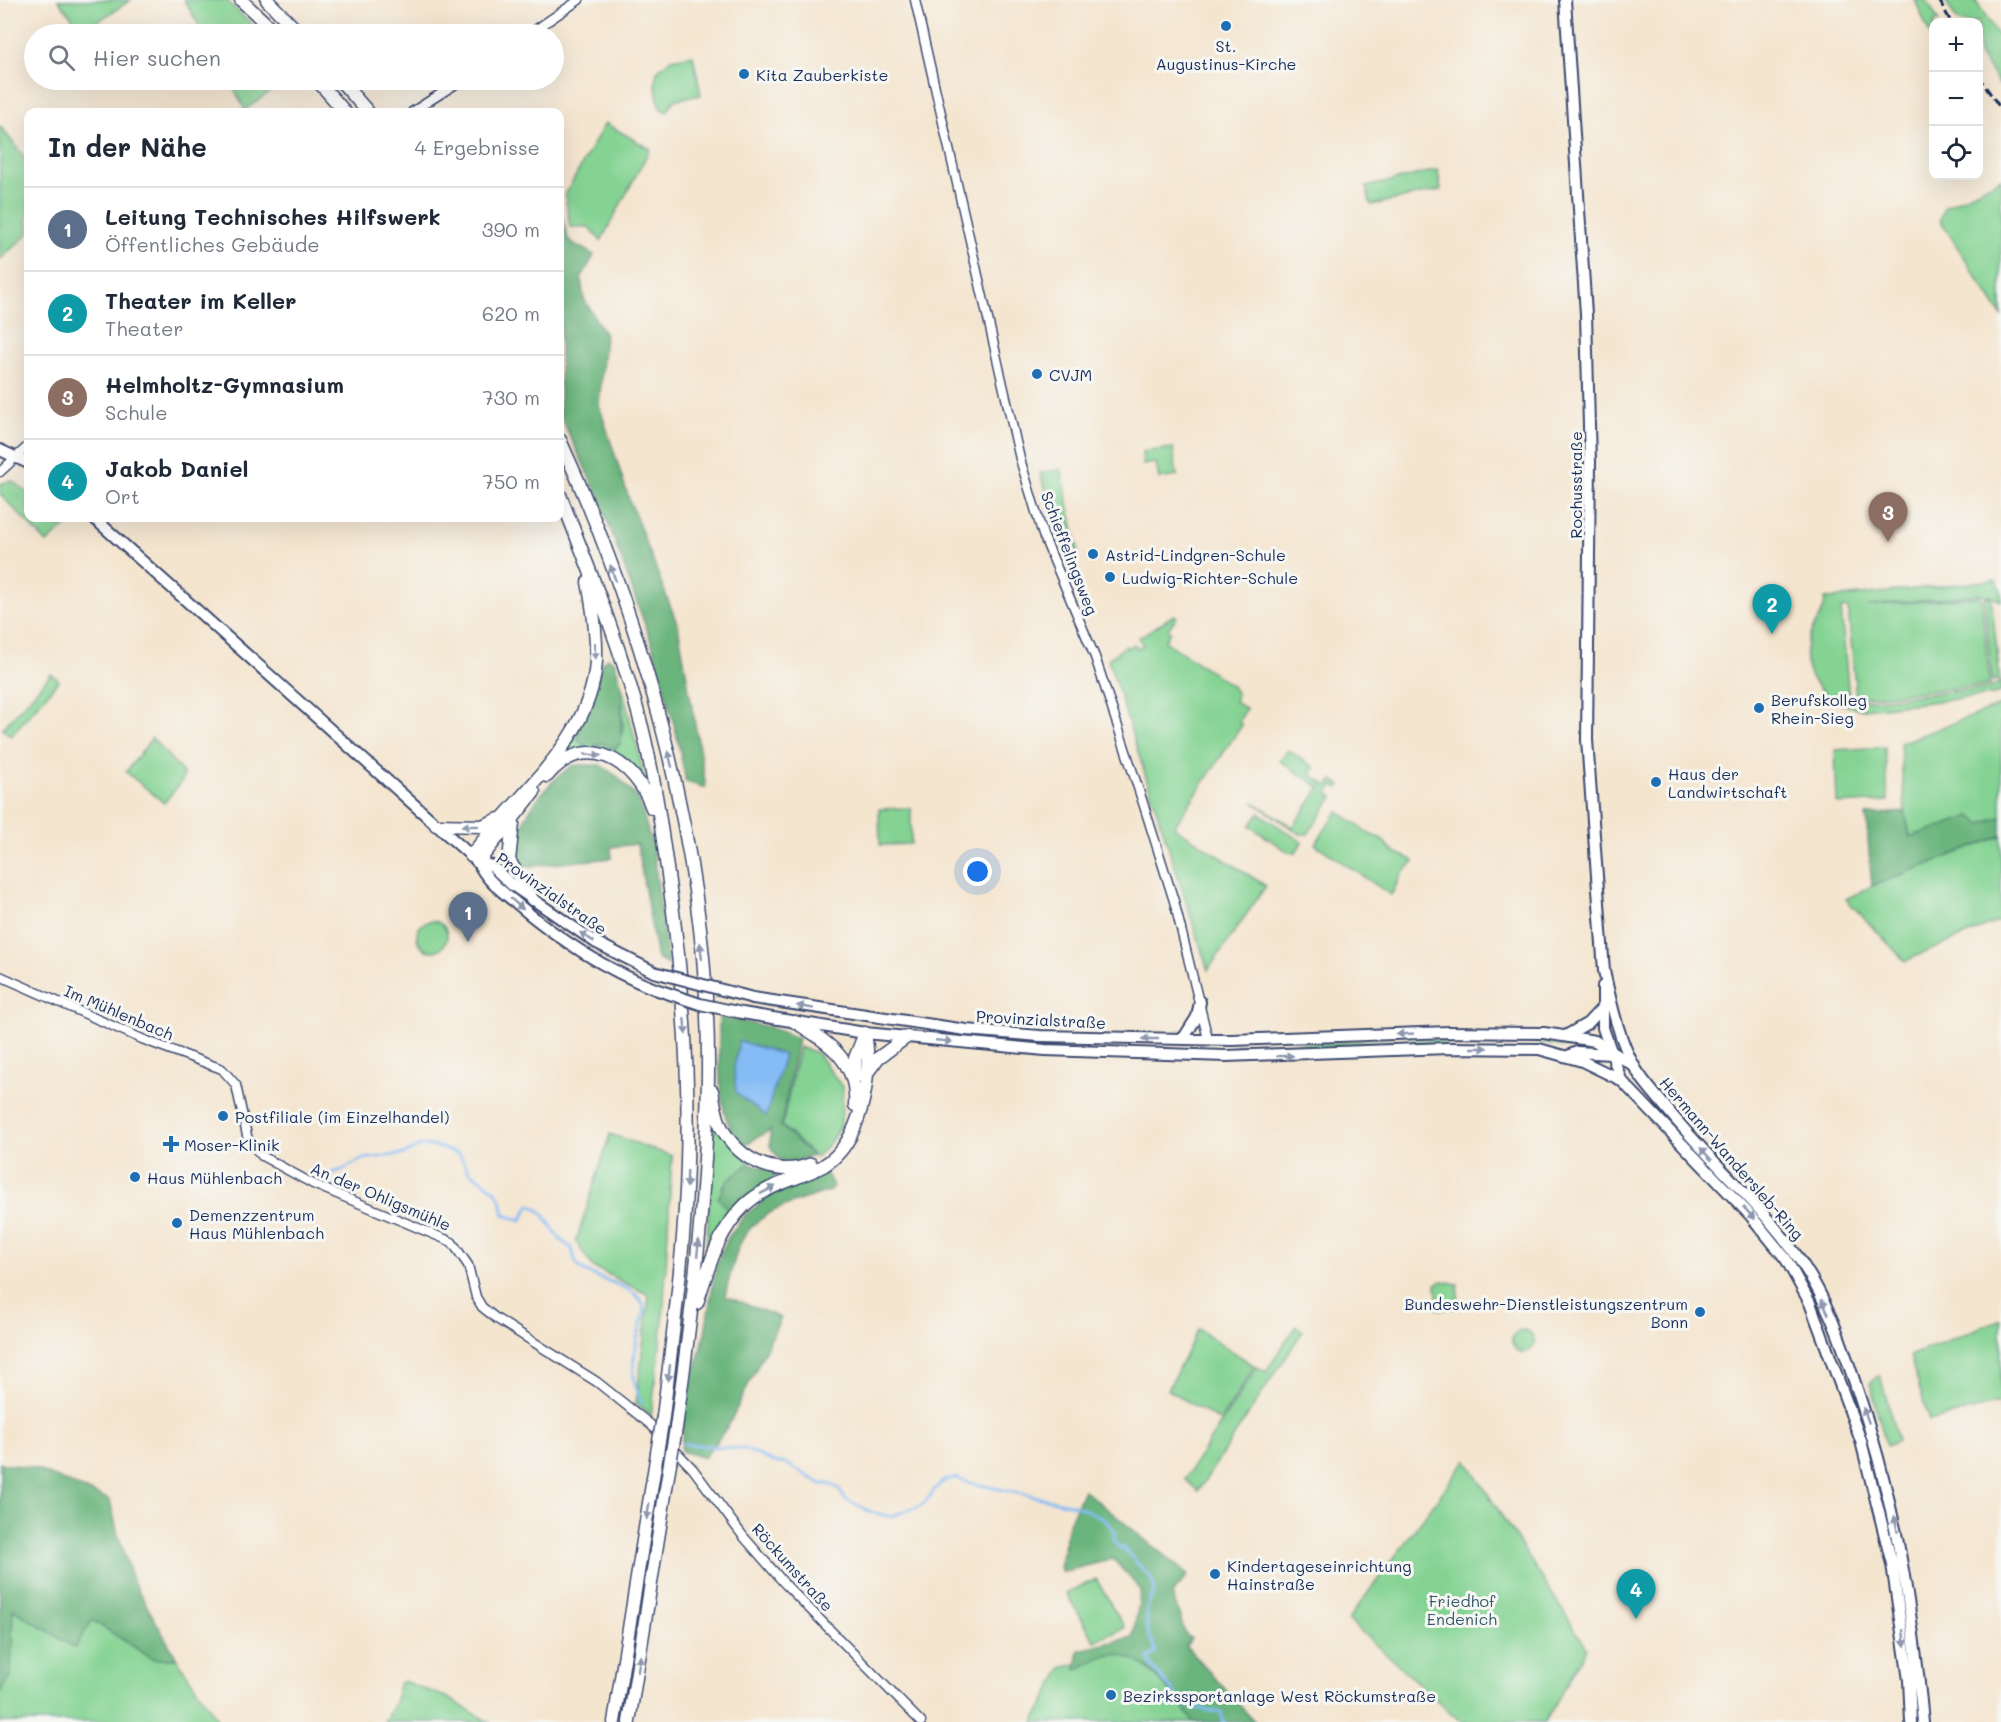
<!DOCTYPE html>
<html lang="de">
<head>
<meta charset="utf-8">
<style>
	body { margin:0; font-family:Mali,sans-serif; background:#f2f2f3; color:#1f2937 }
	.controls { position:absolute; right:18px; top:18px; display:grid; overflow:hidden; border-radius:12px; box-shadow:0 6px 24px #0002 }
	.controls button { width:54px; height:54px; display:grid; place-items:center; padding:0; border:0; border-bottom:2px solid #e0e1e3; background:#fff; color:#1f2937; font:30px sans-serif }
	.you { position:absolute; left:978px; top:872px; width:21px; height:21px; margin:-15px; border:4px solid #fff; border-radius:50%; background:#1a73e8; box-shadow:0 0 0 9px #1a73e833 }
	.badge { display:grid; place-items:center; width:39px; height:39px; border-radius:50%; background:#0f766e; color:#fff; font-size:20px; font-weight:700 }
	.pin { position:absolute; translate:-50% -50px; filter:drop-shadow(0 2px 3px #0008) }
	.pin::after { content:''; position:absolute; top:32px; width:21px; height:18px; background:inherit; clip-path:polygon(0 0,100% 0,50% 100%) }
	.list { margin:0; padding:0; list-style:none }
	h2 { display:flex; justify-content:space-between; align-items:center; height:78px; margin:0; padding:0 24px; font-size:26px }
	h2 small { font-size:20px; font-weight:400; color:#747a83 }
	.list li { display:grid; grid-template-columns:39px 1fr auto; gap:18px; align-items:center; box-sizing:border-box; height:84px; padding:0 24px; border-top:2px solid #e0e1e3 }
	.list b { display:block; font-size:22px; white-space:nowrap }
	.list p { margin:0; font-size:20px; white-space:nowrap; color:#747a83 }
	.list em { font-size:20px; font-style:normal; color:#747a83 }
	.icon { flex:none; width:33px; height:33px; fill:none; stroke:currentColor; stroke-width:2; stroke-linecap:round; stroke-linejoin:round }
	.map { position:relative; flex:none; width:2001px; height:1722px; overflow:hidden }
	.search { position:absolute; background:#fff; box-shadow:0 6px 24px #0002; left:24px; top:24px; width:540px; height:66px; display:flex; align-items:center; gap:15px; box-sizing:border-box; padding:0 21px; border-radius:33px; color:#747a83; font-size:22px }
	.panel { position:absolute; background:#fff; box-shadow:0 6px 24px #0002; left:24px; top:108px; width:540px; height:414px; border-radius:12px }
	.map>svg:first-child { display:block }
	.green { fill:#84d393; stroke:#508178; stroke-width:1.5 }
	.forest { fill:#6bb57d; stroke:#43726e; stroke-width:1.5 }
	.water { fill:#84bcf5; stroke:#5076aa; stroke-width:1.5 }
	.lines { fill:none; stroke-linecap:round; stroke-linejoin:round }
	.stream { stroke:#84bcf5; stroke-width:3 }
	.tertiary-casing { stroke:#3c4a6f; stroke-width:11 }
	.secondary-casing { stroke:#3c4a6f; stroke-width:14 }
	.primary-casing { stroke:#3c4a6f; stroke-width:14 }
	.motorway-casing { stroke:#3c4a6f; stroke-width:15 }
	.tertiary { stroke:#fff; stroke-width:8 }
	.secondary { stroke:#fff; stroke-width:10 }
	.primary { stroke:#fff; stroke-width:10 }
	.motorway { stroke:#fff; stroke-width:12 }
	.rail { stroke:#1b2f5e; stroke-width:3; stroke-dasharray:9 4.5; stroke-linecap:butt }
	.secondary-bridge-casing { stroke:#3c4a6f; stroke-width:14; stroke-linecap:butt }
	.motorway-bridge-casing { stroke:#3c4a6f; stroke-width:15; stroke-linecap:butt }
	.secondary-bridge { stroke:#fff; stroke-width:10 }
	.motorway-bridge { stroke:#fff; stroke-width:12 }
	.oneway { fill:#8d97ae }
	.poi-dot { fill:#1f6fb2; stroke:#f6f6f2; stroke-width:2 }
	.labels { text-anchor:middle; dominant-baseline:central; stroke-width:6; stroke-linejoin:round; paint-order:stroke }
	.poi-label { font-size:16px; fill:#1b2f5e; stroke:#f6f6f2; text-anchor:start }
	.street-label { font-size:16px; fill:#1b2f5e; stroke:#f6f6f2 }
	.park-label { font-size:16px; fill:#35586b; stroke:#f6f6f2 }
</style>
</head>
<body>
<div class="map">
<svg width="2001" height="1722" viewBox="0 0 2001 1722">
	<rect width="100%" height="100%" fill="#f6f6f2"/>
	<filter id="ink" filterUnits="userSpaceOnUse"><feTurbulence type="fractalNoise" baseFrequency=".0167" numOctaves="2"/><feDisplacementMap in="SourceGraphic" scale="12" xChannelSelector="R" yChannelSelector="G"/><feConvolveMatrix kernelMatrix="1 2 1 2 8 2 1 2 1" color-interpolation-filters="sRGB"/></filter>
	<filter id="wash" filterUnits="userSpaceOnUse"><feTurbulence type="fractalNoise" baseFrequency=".008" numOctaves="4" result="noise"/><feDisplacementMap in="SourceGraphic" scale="24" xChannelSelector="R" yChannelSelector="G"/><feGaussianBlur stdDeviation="1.35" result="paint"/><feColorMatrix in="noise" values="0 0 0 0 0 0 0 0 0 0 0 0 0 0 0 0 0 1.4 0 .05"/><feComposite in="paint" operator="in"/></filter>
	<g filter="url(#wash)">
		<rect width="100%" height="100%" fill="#f4e5cf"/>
		<path class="green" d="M58,0H131L83,31Z
			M184,0H226L262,34H204Z
			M1915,0H1927L1939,22H1934L1933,42Z
			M1945,0H1975L2001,40V87L1979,54L1978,22H1958Z
			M693,55L701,95L674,100L667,112L660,108L655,83L657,71L671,59Z
			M229,80H286L245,110Z
			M605,123L650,149L601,241L589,227H570L565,195Z
			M0,126L28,162V234L0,259Z
			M1438,170L1441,190L1371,205L1366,187Z
			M2001,179V315L1940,220L1944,207Z
			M1173,448L1177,476L1159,479L1156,463L1143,465L1142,452Z
			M1061,469L1078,550L1067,553L1040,473Z
			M11,480L28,493V518H60L68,524L47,543L0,494V484Z
			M1995,580L2001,589V601L1991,597L2000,680L1992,681L1984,598L1990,596L1980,594L1868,606L1981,596L1990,685L1856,698L1848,608L1841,609L1849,698L1868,700L1989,688L2001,682V691L1994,695L1865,709C1828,705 1795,678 1809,637C1814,623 1825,614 1825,599Z
			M1174,615L1177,617L1168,629L1170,632L1165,641L1231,685L1237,694L1235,702L1246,709L1239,721L1242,725L1174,827L1266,886L1208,970L1108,659L1126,646L1127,648L1134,644L1138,648L1143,645L1138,638Z
			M51,674L59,680L11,736L2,729Z
			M622,687L647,787L618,758L561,759L580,724L578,741L595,747L623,733Z
			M2001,705V817L1981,824L1971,816L1910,837L1905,812L1900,743Z
			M152,738L184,774L182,781L164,803L126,772Z
			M1885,747L1888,801L1837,804L1835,750Z
			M1288,750L1315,768L1311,775L1328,786L1333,780L1341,785L1339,788L1333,785L1328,794L1333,797L1308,834H1300L1253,802L1293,827L1320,788L1280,761Z
			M911,808V844L880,845L879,809Z
			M1338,811L1371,835L1382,839L1391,850L1414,861L1402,874L1391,895L1315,844Z
			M1259,813L1302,842L1296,852H1288L1250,826Z
			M2001,836V920L1905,961L1846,899L1872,886Z
			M417 936a15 15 0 1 1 30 0a15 15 0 1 1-30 0Z
			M1510,1037L1591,1045L1593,1052L1527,1041L1235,1051V1045Z
			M799,1047L817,1053L843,1088L841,1124L831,1141L816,1158L782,1126Z
			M714,1116L750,1163L722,1187L732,1214L709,1255H706Z
			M610,1134L672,1156L663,1321L651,1416L636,1403L649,1295L593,1267L576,1242Z
			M1442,1281L1458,1284V1308L1438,1309L1436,1284Z
			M2001,1319V1412L1999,1403L1929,1421L1910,1356Z
			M1296,1326L1303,1331L1198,1491L1185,1479L1257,1367L1266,1372Z
			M1198,1329L1255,1366L1220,1421L1168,1390Z
			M1512 1341a11 11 0 1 1 22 0a11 11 0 1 1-22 0Z
			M1880,1375L1898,1441L1886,1446L1870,1383Z
			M1466,1460L1587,1648L1545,1722H1461L1348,1620Z
			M1096,1579L1125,1628L1095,1641L1066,1593Z
			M12,1609L75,1647L92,1620L153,1659H177L219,1722H0V1695L11,1674Z
			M1132,1649L1197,1722H1034L1062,1668Z
			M403,1681L446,1697L489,1722H384L396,1700L399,1684Z"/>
		<path class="forest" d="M560,212L569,241L594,255L581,279L584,299L605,335L599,405L629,499L678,626L706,788L686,782L676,732L652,644L599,498L560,415Z
			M608,658L614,661L622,687L621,743L615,749L603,743L589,748L578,741C580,725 594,663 608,658Z
			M574,765H600L618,777L639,800L653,849L668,965L657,959L637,844L611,847L612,858L529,866L518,862C518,852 517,839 521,829C530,803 551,780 574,765Z
			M1905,812L1910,837L1971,816L1982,824L2001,817V836L1872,886L1866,815Z
			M719,1017L769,1027L798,1038L781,1126L813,1156L790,1162L780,1160L770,1146V1130L748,1143C713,1139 720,1043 719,1017Z
			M750,1163L773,1171L776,1177L732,1214L718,1198L728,1180Z
			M826,1172L833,1186L829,1191C796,1202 754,1210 739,1246C733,1262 729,1279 725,1296L781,1318L728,1426L704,1458L681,1451L686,1400L704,1338L716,1265L728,1238L745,1215L771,1195Z
			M0,1463L33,1468L110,1500L118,1535L134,1583L177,1659H153L92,1620L75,1648L13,1609L11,1674L0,1695Z
			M1084,1490L1188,1575L1172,1594L1186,1635L1191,1639L1186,1646L1255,1722H1194C1174,1699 1151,1657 1116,1655C1103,1654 1088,1664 1076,1670L1079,1650L1133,1637L1141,1590L1113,1559L1062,1572L1060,1568L1068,1525Z"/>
		<path class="water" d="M739,1041L784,1055L766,1116L736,1093L734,1068Z"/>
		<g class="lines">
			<path class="stream" d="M322,1176L342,1170L363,1159L404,1154L420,1146H435L459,1154L469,1171L495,1190L501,1200L504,1215L521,1220L530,1205C546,1211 550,1227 560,1239C562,1243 568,1244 571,1248C575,1254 573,1262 580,1268C597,1281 641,1285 644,1309C645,1314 642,1321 640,1327C634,1353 628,1378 642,1403
				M684,1444L745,1449L773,1462L787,1464L821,1484H830L838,1488L845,1499L871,1512L892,1517C901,1510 911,1511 920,1506C935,1496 934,1479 957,1478L966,1482L1074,1505L1103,1518L1115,1531L1113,1539L1118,1547L1123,1548L1151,1578L1155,1590C1146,1603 1144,1621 1149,1635C1152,1643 1156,1645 1155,1653L1148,1658L1151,1666L1185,1705L1221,1713L1224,1722"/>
		</g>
	</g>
	<g filter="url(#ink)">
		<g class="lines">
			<g class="tertiary-casing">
				<path id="tertiary" d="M915,0L1020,459L1043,535L1095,657L1144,806L1174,901L1208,1039
					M529,34L579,0
					M412,112L462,80
					M0,472L28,446
					M0,976L142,1039L222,1069L236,1085L248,1140L262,1156L313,1184L452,1242L468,1265L476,1297L482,1307L497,1319L597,1382L651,1425L693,1469L743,1536L785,1584L921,1722"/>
			</g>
			<g class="secondary-casing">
				<path id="secondary" d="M0,450L28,463
					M94,518L478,862L492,866L512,885L595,942L654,972
					M478,862C486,880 500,890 515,902C558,939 602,968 655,989
					M753,998L966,1030L1040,1036L1232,1040L1449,1032L1544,1033L1595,1041L1633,1065
					M742,1013L865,1033L1045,1050L1226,1056L1448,1048L1539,1049L1582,1061L1621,1080
					M1183,1039L1197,1017L1200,1002
					M1568,1056L1577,1052L1611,1054"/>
			</g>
			<g class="primary-casing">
				<path id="primary" d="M1565,0L1586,314L1590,462L1587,740L1604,971C1611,1002 1618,1037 1634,1066C1642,1081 1656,1095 1667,1109C1714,1167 1775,1215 1813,1281C1832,1314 1844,1350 1856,1386C1894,1496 1912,1606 1923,1722
					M1603,986V1028L1621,1080L1751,1216L1786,1259L1810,1303L1861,1441L1892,1564L1909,1680L1911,1722
					M1567,1035L1588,1023L1602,1008"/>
			</g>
			<g class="motorway-casing">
				<path id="motorway" d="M241,0L277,34
					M267,0L300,34
					M317,80L345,112
					M340,80L368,112
					M560,440C647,629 710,864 708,1073C707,1192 692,1310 676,1428
					M560,495C590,571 621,647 642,727C654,775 661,826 668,875C682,971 690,1066 687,1163C685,1248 673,1332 663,1417
					M547,776C585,730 635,760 652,808
					M513,823L509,860L532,899
					M436,825L482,826L499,819
					M471,856C515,796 592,740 596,661C597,634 593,608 588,582
					M478,862L534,792
					M795,1022C829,1042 858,1062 855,1105
					M867,1073L878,1058L907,1037
					M855,1078V1058L865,1033
					M712,1091C715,1106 717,1123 726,1135C745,1163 779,1177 811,1164
					M697,1303C709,1267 717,1232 745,1205C767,1184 797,1180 823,1166C862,1143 873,1074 865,1033
					M614,1722L657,1453
					M629,1722L670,1463"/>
			</g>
			<use href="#tertiary" class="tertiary"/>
			<use href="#secondary" class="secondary"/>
			<use href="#primary" class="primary"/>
			<use href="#motorway" class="motorway"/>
			<path class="rail" d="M1939,0L1951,22
				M1978,76L2001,109"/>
			<g class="secondary-bridge-casing">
				<path id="secondary-bridge" d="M654,972L753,998
					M655,989L700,1004L742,1013"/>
			</g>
			<g class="motorway-bridge-casing">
				<path id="motorway-bridge" d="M657,1453L663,1417
					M670,1463L676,1428"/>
			</g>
			<use href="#secondary-bridge" class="secondary-bridge"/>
			<use href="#motorway-bridge" class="motorway-bridge"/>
		</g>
		<defs><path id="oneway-solid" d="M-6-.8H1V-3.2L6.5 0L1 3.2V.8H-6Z" transform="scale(1.5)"/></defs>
		<g class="oneway">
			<use href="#oneway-solid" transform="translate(613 573) rotate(-109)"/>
			<use href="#oneway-solid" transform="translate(595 651) rotate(88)"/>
			<use href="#oneway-solid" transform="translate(593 755) rotate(3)"/>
			<use href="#oneway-solid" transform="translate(670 759) rotate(-104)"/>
			<use href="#oneway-solid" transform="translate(470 826) rotate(179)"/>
			<use href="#oneway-solid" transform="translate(517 904) rotate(41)"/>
			<use href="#oneway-solid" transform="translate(587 937) rotate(-147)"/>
			<use href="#oneway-solid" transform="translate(701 951) rotate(-96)"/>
			<use href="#oneway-solid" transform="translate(805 1007) rotate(-170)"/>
			<use href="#oneway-solid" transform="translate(685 1026) rotate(85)"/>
			<use href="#oneway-solid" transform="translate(1405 1034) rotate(177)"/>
			<use href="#oneway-solid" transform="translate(1150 1039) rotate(-180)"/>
			<use href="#oneway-solid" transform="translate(944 1041) rotate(5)"/>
			<use href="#oneway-solid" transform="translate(1479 1048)"/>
			<use href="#oneway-solid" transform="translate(1285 1056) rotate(-1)"/>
			<use href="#oneway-solid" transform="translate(1706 1154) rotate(-133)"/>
			<use href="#oneway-solid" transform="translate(687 1179) rotate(92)"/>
			<use href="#oneway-solid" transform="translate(768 1190) rotate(-27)"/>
			<use href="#oneway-solid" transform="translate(1749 1213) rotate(47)"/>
			<use href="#oneway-solid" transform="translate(698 1248) rotate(-84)"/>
			<use href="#oneway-solid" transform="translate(1825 1307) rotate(-116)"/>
			<use href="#oneway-solid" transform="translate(669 1373) rotate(97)"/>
			<use href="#oneway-solid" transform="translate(1866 1415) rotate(-109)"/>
			<use href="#oneway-solid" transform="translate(648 1511) rotate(99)"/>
			<use href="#oneway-solid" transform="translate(1896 1524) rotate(-101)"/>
			<use href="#oneway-solid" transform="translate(1904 1638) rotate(83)"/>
			<use href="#oneway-solid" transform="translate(639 1664) rotate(-81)"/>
		</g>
	</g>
	<g class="poi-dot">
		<circle cx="1226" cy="26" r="6"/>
		<circle cx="744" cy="74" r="6"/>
		<circle cx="1037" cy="374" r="6"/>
		<circle cx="1093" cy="554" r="6"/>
		<circle cx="1110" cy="577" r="6"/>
		<circle cx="1759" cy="708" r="6"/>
		<circle cx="1656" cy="782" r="6"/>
		<circle cx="223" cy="1116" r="6"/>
		<path d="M168 1135h6v6h6v6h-6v6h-6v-6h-6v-6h6z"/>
		<circle cx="135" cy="1177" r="6"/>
		<circle cx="177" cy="1223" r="6"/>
		<circle cx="1700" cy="1312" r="6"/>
		<circle cx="1215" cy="1574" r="6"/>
		<circle cx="1111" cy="1695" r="6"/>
	</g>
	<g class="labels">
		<g class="poi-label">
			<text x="1226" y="45" text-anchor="middle">St.<tspan x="1226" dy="18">Augustinus-Kirche</tspan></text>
			<text x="756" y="74">Kita Zauberkiste</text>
			<text x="1049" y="374">CVJM</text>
			<text x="1105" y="554">Astrid-Lindgren-Schule</text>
			<text x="1122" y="577">Ludwig-Richter-Schule</text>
			<text x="1771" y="699">Berufskolleg<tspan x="1771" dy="18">Rhein-Sieg</tspan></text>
			<text x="1668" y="773">Haus der<tspan x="1668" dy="18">Landwirtschaft</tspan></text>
			<text x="235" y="1116">Postfiliale (im Einzelhandel)</text>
			<text x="184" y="1144">Moser-Klinik</text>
			<text x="147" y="1177">Haus Mühlenbach</text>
			<text x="189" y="1214">Demenzzentrum<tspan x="189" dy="18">Haus Mühlenbach</tspan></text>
			<text x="1688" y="1303" text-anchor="end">Bundeswehr-Dienstleistungszentrum<tspan x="1688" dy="18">Bonn</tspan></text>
			<text x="1227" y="1565">Kindertageseinrichtung<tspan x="1227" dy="18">Hainstraße</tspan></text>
			<text x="1123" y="1695">Bezirkssportanlage West Röckumstraße</text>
		</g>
		<g class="street-label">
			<text transform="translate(1575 485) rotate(-90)">Rochusstraße</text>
			<text transform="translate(1070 553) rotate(69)">Schieffelingsweg</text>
			<text transform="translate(552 893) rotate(35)">Provinzialstraße</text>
			<text transform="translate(119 1012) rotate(23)">Im Mühlenbach</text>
			<text transform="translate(1041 1019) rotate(3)">Provinzialstraße</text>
			<text transform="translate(1732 1158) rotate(49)">Hermann-Wandersleb-Ring</text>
			<text transform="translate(381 1196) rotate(23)">An der Ohligsmühle</text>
			<text transform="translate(793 1567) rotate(48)">Röckumstraße</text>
		</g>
		<g class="park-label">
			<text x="1462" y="1600">Friedhof<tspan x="1462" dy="18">Endenich</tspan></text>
		</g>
	</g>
</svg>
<div class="controls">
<button>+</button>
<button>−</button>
<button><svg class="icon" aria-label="locate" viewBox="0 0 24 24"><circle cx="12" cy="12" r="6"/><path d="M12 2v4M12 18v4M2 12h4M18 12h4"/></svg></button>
</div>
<div class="you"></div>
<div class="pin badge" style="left:468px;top:942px;background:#5c6f8a">1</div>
<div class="pin badge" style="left:1772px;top:634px;background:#0f9aa8">2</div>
<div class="pin badge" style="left:1888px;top:542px;background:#8d6e63">3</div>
<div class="pin badge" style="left:1636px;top:1619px;background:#0f9aa8">4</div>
<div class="search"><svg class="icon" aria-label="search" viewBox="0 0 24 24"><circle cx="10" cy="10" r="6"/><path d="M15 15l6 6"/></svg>Hier suchen</div>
<section class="panel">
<h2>In der Nähe<small>4 Ergebnisse</small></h2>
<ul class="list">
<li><span class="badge" style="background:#5c6f8a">1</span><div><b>Leitung Technisches Hilfswerk</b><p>Öffentliches Gebäude</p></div><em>390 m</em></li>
<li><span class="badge" style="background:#0f9aa8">2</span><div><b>Theater im Keller</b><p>Theater</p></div><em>620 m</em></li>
<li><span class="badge" style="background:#8d6e63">3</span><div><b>Helmholtz-Gymnasium</b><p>Schule</p></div><em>730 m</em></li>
<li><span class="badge" style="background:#0f9aa8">4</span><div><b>Jakob Daniel</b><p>Ort</p></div><em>750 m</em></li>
</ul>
</section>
</div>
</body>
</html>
